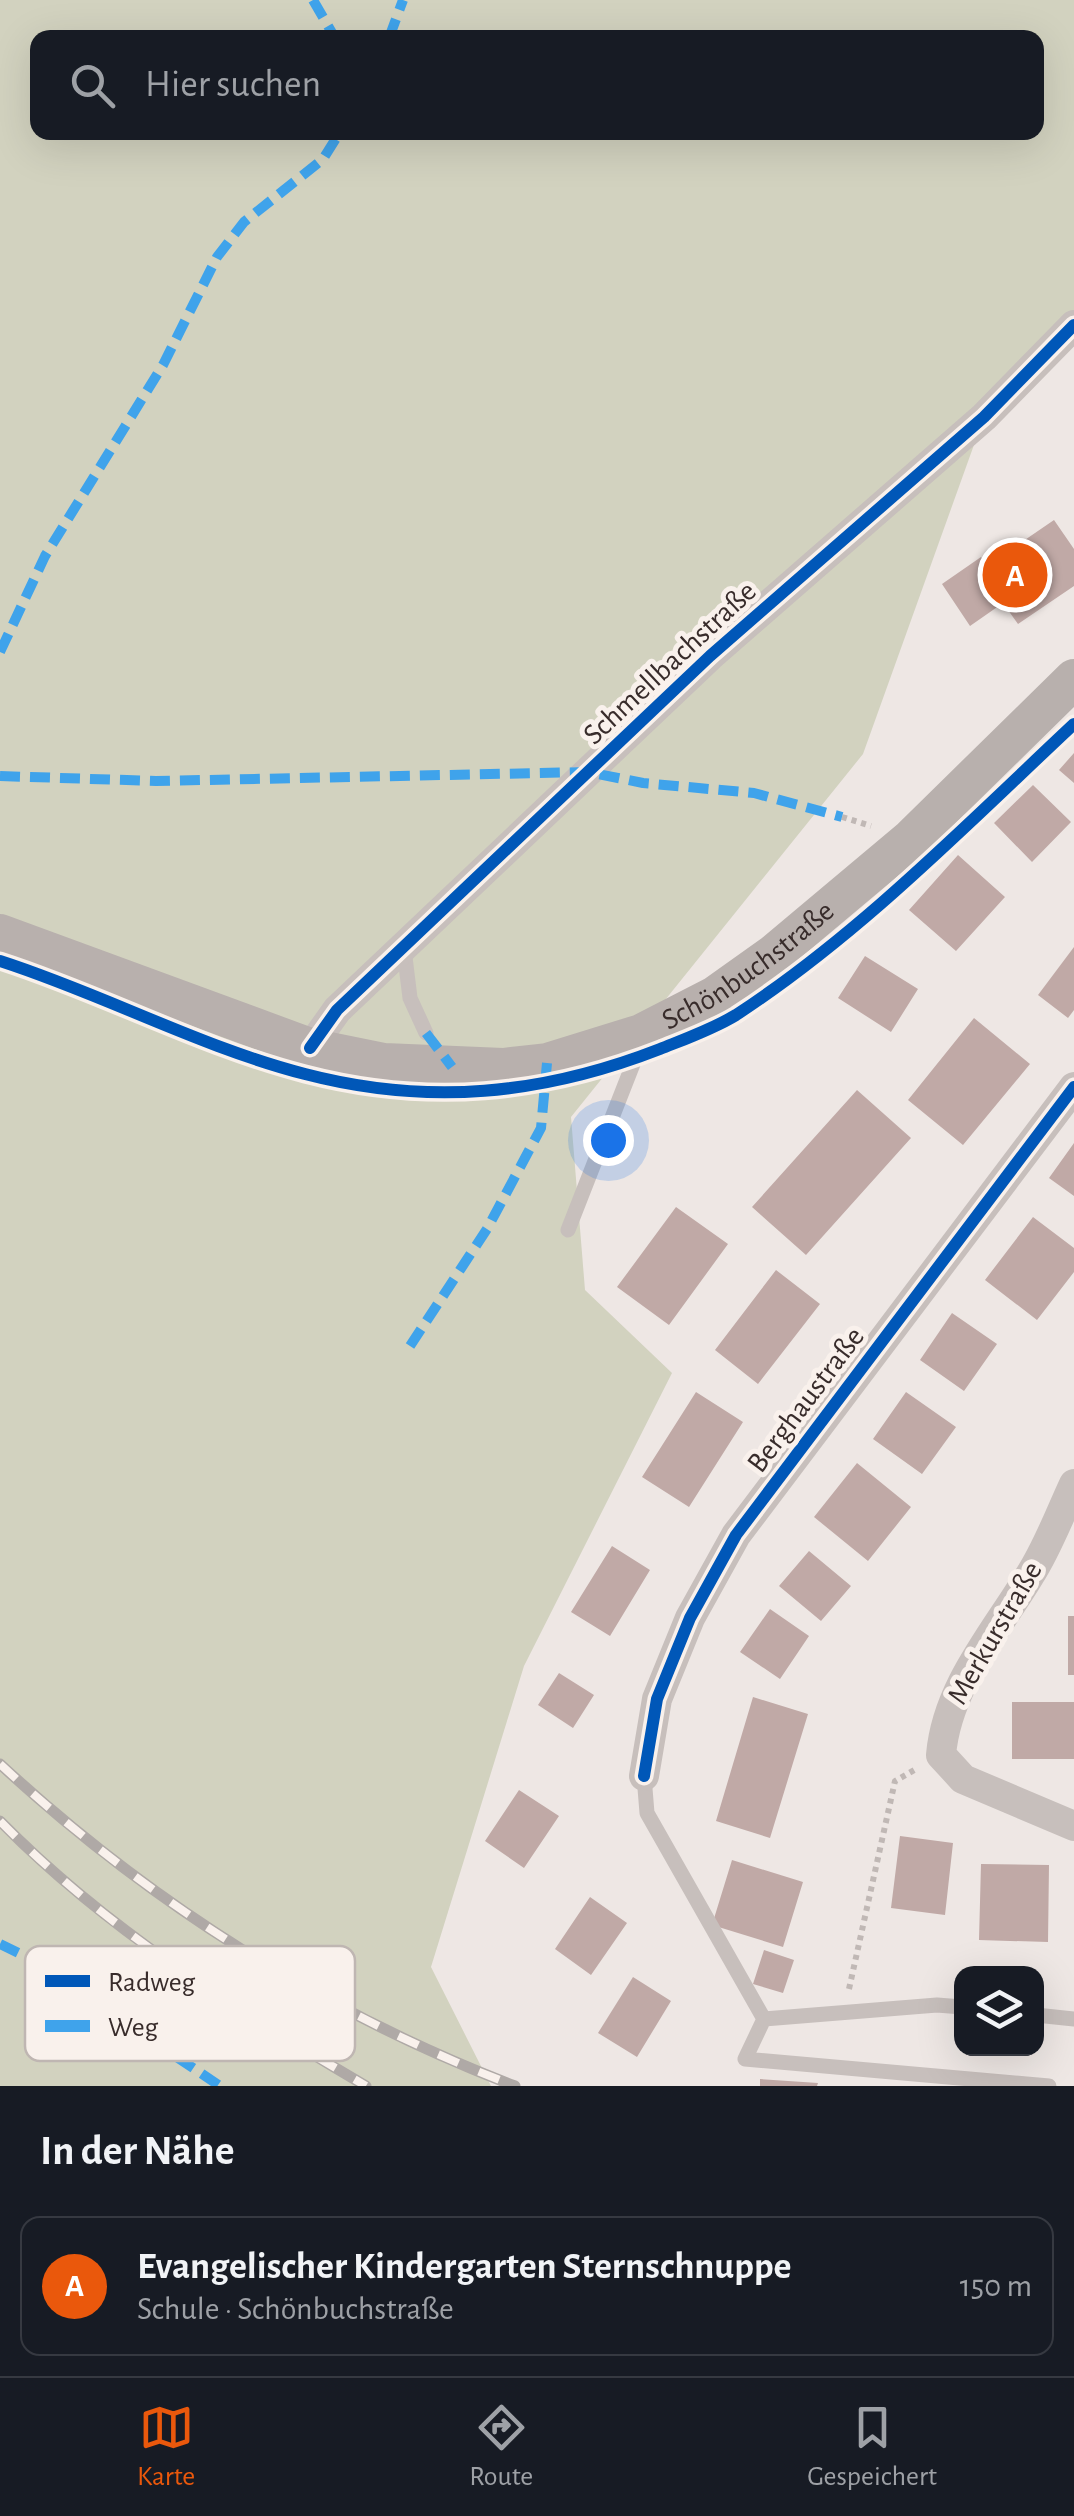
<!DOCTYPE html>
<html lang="de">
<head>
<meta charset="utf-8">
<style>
	body { margin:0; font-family:"Alegreya Sans",sans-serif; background:#20242c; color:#f1f3f6 }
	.controls { position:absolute; right:30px; bottom:30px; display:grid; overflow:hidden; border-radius:20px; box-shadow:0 10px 40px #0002 }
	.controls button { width:90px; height:90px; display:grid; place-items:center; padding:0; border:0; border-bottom:2px solid #363941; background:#171b24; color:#f1f3f6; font:50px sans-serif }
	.you { position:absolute; left:608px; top:1140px; width:35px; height:35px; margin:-25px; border:8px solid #fff; border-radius:50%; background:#1a73e8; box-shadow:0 0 0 15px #1a73e833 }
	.badge { display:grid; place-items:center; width:65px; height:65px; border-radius:50%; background:#ea580c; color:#fff; font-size:32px; font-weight:700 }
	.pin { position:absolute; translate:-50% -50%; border:5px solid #fff; box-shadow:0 2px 10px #0006 }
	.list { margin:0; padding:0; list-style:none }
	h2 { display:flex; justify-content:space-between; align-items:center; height:130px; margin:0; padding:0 40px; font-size:42px }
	h2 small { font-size:32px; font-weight:400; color:#9ea1a6 }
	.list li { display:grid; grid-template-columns:65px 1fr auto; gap:30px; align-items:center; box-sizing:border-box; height:140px; margin:0 20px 20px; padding:0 20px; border:2px solid #363941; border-radius:20px }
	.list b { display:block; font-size:38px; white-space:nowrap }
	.list p { margin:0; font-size:32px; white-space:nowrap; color:#9ea1a6 }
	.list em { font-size:32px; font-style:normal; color:#9ea1a6 }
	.icon { flex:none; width:55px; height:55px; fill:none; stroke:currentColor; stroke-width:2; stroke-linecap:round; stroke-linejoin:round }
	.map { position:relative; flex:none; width:1074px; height:2086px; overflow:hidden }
	.search { position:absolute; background:#171b24; box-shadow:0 10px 40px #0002; left:30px; right:30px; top:30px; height:110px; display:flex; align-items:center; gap:25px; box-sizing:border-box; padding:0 35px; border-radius:20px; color:#9ea1a6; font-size:38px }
	.sheet { height:290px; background:#171b24 }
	nav { display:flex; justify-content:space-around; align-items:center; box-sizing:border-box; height:140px; border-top:2px solid #363941; background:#171b24; font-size:28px; color:#9ea1a6 }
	nav a { display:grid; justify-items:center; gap:5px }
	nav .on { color:#ea580c }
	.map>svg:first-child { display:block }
	.green { fill:#d2d2bf; fill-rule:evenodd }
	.building { fill:#c0a9a6 }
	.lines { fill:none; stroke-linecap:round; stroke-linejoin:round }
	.path { stroke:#c0b8b5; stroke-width:6; stroke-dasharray:5 5; stroke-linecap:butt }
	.lane { stroke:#c7bfbc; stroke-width:15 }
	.street { stroke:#c7bfbc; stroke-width:30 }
	.secondary { stroke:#b8b0ad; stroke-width:40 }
	.rail-casing { stroke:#afa9a6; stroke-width:11 }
	.rail { stroke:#f9f1ec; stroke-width:8; stroke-dasharray:22; stroke-linecap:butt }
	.quiet { stroke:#3fa3eb; stroke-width:10; stroke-dasharray:20 10; stroke-linecap:butt }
	.cycleway-casing { stroke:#f9f1ec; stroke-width:19 }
	.cycleway { stroke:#0057b8; stroke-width:12 }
	.labels { text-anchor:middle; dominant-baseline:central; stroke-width:10; stroke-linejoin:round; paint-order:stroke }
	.street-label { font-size:30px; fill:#382c2b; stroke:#f9f1ec }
	.key { fill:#f9f1ec; stroke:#bfb6b2; stroke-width:2.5 }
	.key-label { font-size:28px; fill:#382c2b }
</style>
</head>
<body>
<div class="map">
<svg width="1074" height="2086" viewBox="0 0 1074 2086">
	<rect width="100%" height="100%" fill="#eee7e4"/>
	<path class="green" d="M0,0H1074V325L984,417L863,754L571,1117L585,1290L672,1373L524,1666L431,1967L491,2086H0ZM38,38H1036V132H38Z"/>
	<path class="building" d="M1054,520L1074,549V586L1018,624L1003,603L970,626L942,584L981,557L987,566Z
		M1074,753V783L1059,770Z
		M1033,785L1071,822L1032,862L994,823Z
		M958,855L1005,897L956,951L909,910Z
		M1074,947V1010L1068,1018L1038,995Z
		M865,956L918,989L891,1032L838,998Z
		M974,1018L1030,1064L963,1145L908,1100Z
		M857,1090L911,1138L806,1255L752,1207Z
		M1074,1143V1196L1049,1178Z
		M676,1207L728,1244L669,1325L617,1287Z
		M1033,1217L1074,1248V1272L1037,1320L985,1280Z
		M776,1270L820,1304L758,1384L715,1350Z
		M952,1313L997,1344L964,1391L920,1360Z
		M696,1392L743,1422L689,1507L642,1477Z
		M906,1392L956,1427L922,1474L873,1439Z
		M857,1463L911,1507L868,1561L814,1517Z
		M612,1546L650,1570L610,1636L571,1612Z
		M809,1551L851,1586L821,1621L779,1586Z
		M770,1609L809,1636L780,1679L740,1652Z
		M1068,1616H1074V1675H1068Z
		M559,1673L594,1695L573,1728L538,1705Z
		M753,1697L808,1714L770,1838L716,1821Z
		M1012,1702H1074V1759H1012Z
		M519,1790L559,1816L524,1868L485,1841Z
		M900,1836L953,1843L945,1915L891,1908Z
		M732,1860L803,1882L783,1947L712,1925Z
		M981,1864L1049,1865L1048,1942L979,1940Z
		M590,1897L627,1923L591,1975L555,1949Z
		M764,1950L794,1960L783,1993L753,1984Z
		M633,1977L671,2001L637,2057L598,2033Z
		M760,2079L818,2083L817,2086H760Z"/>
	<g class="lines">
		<path class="path" d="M842,817L871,826
			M849,1989L895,1781L916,1769"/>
		<path class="lane" d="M404,949L410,998L426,1033
			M568,1230L635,1059L640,1038
			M644,1776L647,1813L764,2019L937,2005L962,2007
			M1036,2015L1074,2019
			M764,2019L745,2059L1049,2086"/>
		<path class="street" d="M310,1048L337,1010L710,656L984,417L1074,325
			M1074,1484C1060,1514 1048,1547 1030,1575C995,1633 947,1686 941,1755L963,1779L1074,1826
			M644,1776L657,1699L690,1618L736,1535L1074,1087"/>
		<path class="secondary" id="s1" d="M0,934L310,1048L384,1063L503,1068L547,1063L641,1034L715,996L774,954L911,839L1074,679"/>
		<g class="rail-casing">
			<path id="rail" d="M0,1764C149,1902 324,2013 515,2086
				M0,1821C107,1930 235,2009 366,2086"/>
		</g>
		<use href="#rail" class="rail"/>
		<path class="quiet" d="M313,0L335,38
			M389,38L403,0
			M0,652L45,556L163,365L217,257L244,222L323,159L340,132
			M0,776L156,781L588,772L643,783L754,793L842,817
			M426,1033L452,1067
			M410,1346L487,1229L541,1128L547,1063
			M0,1944L29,1958L220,2086"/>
		<g class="cycleway-casing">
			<path id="cycleway" d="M0,961C103,994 200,1047 305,1074C428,1106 542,1095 660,1049C685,1039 713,1029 736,1015C860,934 966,825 1074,724
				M310,1048L337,1010L710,656L984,417L1074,325
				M644,1776L657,1699L690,1618L736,1535L1074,1087"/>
		</g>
		<use href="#cycleway" class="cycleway"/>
	</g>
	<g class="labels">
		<g class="street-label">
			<text transform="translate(670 663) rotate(-43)">Schmellbachstraße</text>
			<text stroke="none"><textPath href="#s1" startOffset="795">Schönbuchstraße</textPath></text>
			<text transform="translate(806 1400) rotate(-53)">Berghaustraße</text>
			<text transform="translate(995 1633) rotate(-60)">Merkurstraße</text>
		</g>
	</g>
	<rect x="25" y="1946" width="330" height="115" rx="15" class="key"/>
	<rect x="45" y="1975" width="45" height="12" fill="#0057b8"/>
	<rect x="45" y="2020" width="45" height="12" fill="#3fa3eb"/>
	<g class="key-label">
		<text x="108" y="1991">Radweg</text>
		<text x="108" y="2036">Weg</text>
	</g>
</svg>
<div class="controls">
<button><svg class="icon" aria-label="layers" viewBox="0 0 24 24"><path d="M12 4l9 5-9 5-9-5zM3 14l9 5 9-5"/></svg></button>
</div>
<div class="you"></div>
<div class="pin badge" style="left:1015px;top:575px">A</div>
<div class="search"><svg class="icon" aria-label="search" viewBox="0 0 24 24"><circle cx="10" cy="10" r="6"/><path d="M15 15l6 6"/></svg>Hier suchen</div>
</div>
<section class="sheet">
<h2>In der Nähe<small></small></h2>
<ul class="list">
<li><span class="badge">A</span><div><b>Evangelischer Kindergarten Sternschnuppe</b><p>Schule · Schönbuchstraße</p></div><em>150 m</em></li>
</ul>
</section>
<nav>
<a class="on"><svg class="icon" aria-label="map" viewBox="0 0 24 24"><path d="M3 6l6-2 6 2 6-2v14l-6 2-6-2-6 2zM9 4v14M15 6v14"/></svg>Karte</a>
<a><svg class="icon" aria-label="directions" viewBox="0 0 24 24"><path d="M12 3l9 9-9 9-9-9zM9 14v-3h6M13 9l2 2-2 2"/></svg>Route</a>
<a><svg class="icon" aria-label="saved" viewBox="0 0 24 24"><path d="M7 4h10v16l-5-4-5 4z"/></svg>Gespeichert</a>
</nav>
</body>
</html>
